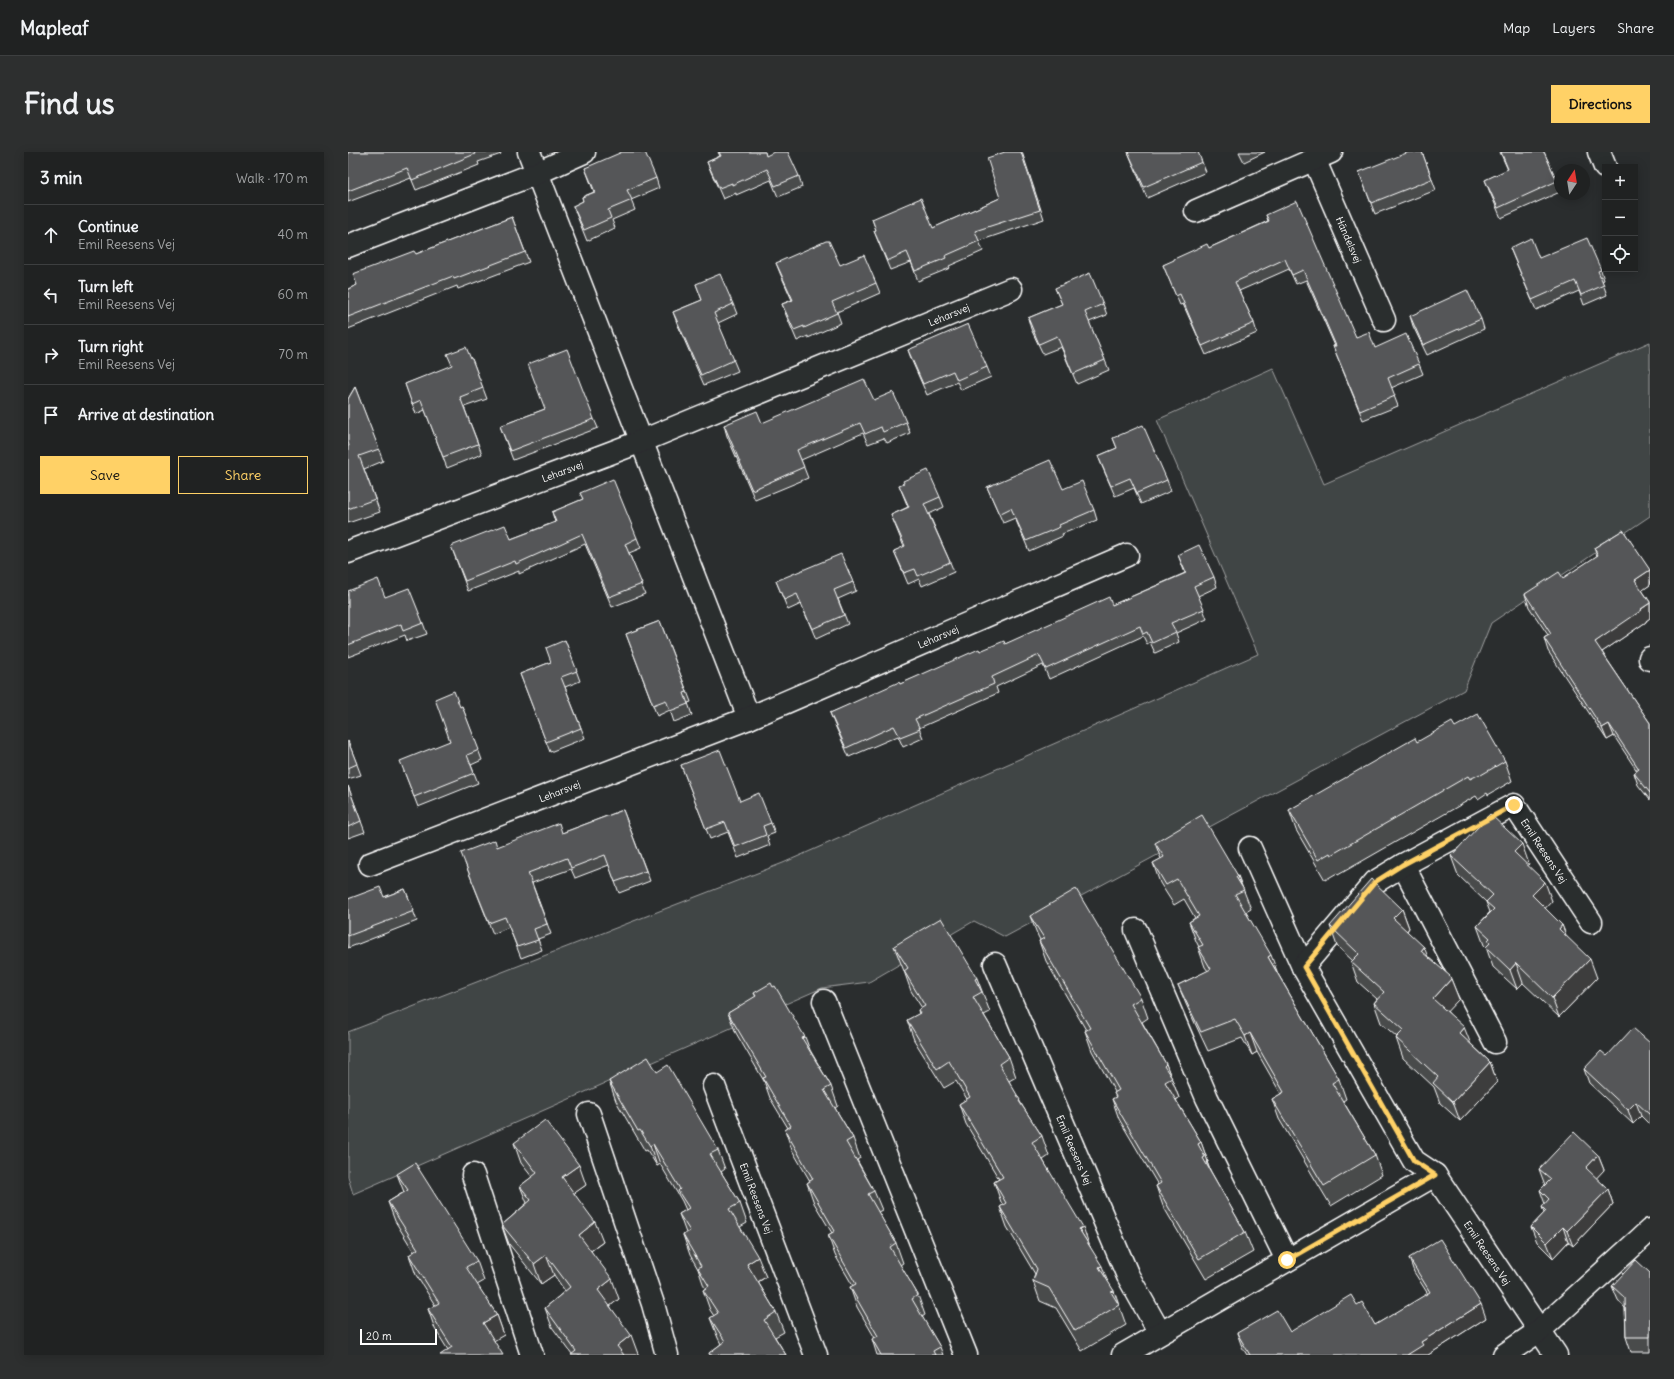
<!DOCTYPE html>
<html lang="en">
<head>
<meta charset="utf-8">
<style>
	body { margin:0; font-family:Delius,sans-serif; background:#2d2f2f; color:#f1f3f6 }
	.controls { position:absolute; right:12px; top:12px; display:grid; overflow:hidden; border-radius:0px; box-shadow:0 2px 10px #0003 }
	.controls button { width:36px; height:36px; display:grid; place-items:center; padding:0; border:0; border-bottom:1px solid #3d3f40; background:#202222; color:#f1f3f6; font:20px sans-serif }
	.compass { position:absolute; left:1206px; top:12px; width:36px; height:36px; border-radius:50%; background:#202222; box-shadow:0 2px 10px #0003; rotate:12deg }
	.scale { position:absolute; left:12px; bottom:10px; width:77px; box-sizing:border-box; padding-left:4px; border:2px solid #fff; border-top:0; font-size:11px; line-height:14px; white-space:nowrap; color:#fff; -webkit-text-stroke:3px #2a2d2e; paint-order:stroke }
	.stop { position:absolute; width:12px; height:12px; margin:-9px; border:3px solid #ffd166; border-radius:50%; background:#fff }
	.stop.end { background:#ffd166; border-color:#fff; box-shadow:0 1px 4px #0008 }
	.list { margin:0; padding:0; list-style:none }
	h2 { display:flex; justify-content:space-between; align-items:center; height:52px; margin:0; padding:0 16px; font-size:17px }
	h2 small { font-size:13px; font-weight:400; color:#a2a4a5 }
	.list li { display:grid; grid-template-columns:26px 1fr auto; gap:12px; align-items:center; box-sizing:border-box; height:60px; padding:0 16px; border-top:1px solid #3d3f40 }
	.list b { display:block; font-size:15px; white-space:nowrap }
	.list p { margin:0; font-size:13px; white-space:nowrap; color:#a2a4a5 }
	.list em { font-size:13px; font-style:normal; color:#a2a4a5 }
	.actions { display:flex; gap:8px; padding:12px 16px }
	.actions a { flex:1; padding:9px 0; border:1px solid #ffd166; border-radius:0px; text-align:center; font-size:14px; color:#ffd166 }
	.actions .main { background:#ffd166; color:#111 }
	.icon { flex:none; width:22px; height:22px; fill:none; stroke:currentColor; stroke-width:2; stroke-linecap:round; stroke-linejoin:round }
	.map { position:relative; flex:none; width:1302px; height:1203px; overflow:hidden; border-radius:0px }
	header { display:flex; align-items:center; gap:24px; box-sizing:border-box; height:56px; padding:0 20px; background:#202222; border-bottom:1px solid #3d3f40 }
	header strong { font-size:19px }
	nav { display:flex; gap:22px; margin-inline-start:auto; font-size:14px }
	.intro { display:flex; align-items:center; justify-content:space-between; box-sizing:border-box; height:96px; padding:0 24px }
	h1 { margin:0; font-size:28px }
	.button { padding:10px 18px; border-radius:0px; background:#ffd166; color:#111; font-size:14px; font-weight:700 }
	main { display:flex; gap:24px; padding:0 24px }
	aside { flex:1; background:#202222; border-radius:0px; box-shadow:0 2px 10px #0003 }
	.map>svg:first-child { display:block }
	.green { fill:#414445; stroke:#a0a2a2 }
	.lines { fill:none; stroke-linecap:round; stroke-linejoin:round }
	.minor-casing { stroke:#fff; stroke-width:25 }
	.minor { stroke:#2a2d2e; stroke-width:22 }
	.wall { fill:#494b4c; stroke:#fff }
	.shaded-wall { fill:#3c3d3e; stroke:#fff }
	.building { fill:#555758; stroke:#fff }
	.route { stroke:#ffd166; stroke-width:5 }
	.labels { text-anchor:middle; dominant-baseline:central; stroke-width:4; stroke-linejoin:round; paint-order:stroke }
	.street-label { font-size:10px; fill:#fff; stroke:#2a2d2e }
</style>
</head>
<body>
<header>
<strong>Mapleaf</strong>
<nav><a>Map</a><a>Layers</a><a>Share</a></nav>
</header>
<div class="intro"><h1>Find us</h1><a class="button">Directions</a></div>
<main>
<aside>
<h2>3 min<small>Walk · 170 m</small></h2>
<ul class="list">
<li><svg class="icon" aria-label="ahead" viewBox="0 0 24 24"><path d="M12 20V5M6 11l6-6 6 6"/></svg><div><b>Continue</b><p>Emil Reesens Vej</p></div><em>40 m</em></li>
<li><svg class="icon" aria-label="left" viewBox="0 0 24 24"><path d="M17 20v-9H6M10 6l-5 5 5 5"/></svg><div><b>Turn left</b><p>Emil Reesens Vej</p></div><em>60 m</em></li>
<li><svg class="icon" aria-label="right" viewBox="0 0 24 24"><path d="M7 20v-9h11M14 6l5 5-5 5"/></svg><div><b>Turn right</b><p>Emil Reesens Vej</p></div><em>70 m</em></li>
<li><svg class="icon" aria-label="arrive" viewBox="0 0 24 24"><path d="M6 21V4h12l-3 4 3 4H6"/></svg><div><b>Arrive at destination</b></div></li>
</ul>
<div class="actions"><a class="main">Save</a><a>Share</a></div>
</aside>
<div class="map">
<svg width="1302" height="1203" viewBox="0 0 1302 1203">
	<rect width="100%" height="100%" fill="#2a2d2e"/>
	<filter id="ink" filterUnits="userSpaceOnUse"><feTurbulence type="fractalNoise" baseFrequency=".025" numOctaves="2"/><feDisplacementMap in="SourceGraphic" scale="8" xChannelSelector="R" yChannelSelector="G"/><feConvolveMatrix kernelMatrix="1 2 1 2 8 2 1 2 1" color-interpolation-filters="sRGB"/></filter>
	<g filter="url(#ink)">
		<path class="green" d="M1302,190V364L1143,471L1116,538L657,785L626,769L521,830L474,836L5,1042L0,1025V880L435,711L910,502L809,268L925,216L976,332Z"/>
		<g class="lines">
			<g class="minor-casing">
				<g id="minor">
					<path d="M181,0L401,566"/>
					<path d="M1251,0L1257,15"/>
					<path id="s1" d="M966,7L1036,168"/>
					<path d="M848,59L983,0"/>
					<path d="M0,94L189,21L236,0"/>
					<path id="s2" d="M0,400L294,289L663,137"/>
					<path d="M1302,506V507"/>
					<path d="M902,696L955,815L1066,1009L1087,1023"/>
					<path id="s3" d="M22,712L401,566L779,403"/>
					<path d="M1055,713L1147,890"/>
					<path d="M788,778L859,946L939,1108"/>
					<path id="s4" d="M647,812L780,1124L812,1181"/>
					<path id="s5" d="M955,815L1027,730L1055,713L1166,653L1243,770"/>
					<path d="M476,849L618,1203"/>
					<path id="s6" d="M366,934L468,1203"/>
					<path d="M241,962L305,1152L319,1203"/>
					<path d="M125,1023L184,1203"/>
					<path id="s7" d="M775,1203L1087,1023L1208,1203"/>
					<path d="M1156,1203L1191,1179L1302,1078"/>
				</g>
			</g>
			<use href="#minor" class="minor"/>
		</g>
		<path class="wall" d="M0,0H152L153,2L130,10L131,13L68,38L63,26L0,50Z
			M370,0H417L418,4L451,24L454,35L430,45L423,28L388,43V41L375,47L363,20L359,10L372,4Z
			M674,0L696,67L631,89L635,99L601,114L602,116L570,129L563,110L542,118L530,89L526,79L528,78L524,67L585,76L652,46Z
			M780,0L854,10L858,20L799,46Z
			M891,0H917L896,10Z
			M1074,0L1088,38L1027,62L1011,20Z
			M1152,0H1196L1209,29L1212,37V40L1153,66L1141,38L1137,28L1160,18Z
			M237,16L308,26L311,36L283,48L287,58L264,68L267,76L239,89L225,54L235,49L234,45L246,40Z
			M918,63L1008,185L1027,196L1071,212L1075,222L1043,236L1050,254L1015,268L989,204L985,194H987L958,128L948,132L941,117L891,139L906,171L909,181L858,203L835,152L832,153L815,113L861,96L920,69Z
			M164,65L181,110L110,137L109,134L0,177V137L9,133L68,102Z
			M1162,96L1191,106L1253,118L1256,128L1254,129L1259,143L1236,153L1231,139L1188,158L1166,106Z
			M428,111L492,113L528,131L532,141L489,160L493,171L460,186V184L449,189L438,163L434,152L444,148L432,121Z
			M348,132L385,152L389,162L370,171L390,219L356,233L329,171L325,160L354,148Z
			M707,136L755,152L759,163L741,170L761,218L729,232L713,195L695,202L683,177L680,166L714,152Z
			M1062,164L1133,167L1136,177L1079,203L1065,174Z
			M560,198L639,215L643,225L613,238L609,230L579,243L564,209Z
			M124,207L139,247L116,255L134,302L99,316L77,258L68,262L57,232Z
			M7,235L35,309L16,317L32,360L0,371V294H1L0,291V247Z
			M526,248L558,270L562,281L539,291L536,286L520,292L515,281L453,308L460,326L407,348L379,284L376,273L414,271Z
			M197,257L246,267L250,276L165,308L152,274Z
			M765,286L819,328L823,339L793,352L786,336L767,344L754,314L750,304L769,296Z
			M551,333L592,345L596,355L581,362L602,410L606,420L574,434L571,427L560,432L546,399L556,395L543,363L560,355Z
			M639,335L715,337L746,358L749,368L714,382L715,384L681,399L667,366L655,371Z
			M232,341L289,386L293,396L281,401L297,442L264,455L237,392L171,422V419L120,439L103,394L163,387L207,370L204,360L235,347Z
			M1275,378L1302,419V433L1294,438L1302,450V466L1298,469V470L1254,500L1289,552L1302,571V648L1290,633L1286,621L1289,619L1266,584L1259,588L1200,499L1196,486L1200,483L1181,455L1177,442L1215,426L1249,404L1246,396Z
			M830,403L866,425L869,435L850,444L859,467L828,481L831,490L807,501L802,490L799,492L795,484L701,527L695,513L648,535L650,541L571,576L575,586L555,595L550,584L501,605L486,571L482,561L632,499L657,492L764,453L837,421Z
			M428,429L505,430L508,439L490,447L500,472L468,487L453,452L440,458Z
			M0,439L37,445L75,471L79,482L59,489L57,483L0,505Z
			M312,469L343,550L340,551L344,563L326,570L322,558L309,564L278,482Z
			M217,488L232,529L217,535L237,586L202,600L172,522L203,510Z
			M114,554L134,608L123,613L130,631L70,655L56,619L102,589L112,555Z
			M1107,575L1157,609L1164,629L1140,643L1139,641L1130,647L1128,644L990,723L989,721L977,728L948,678L941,658L1069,590Z
			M0,589L13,623L0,627Z
			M333,613L392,649L423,671L427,681L419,684L422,693L390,706L380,680L362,687Z
			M0,634L17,680L0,686Z
			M275,658L302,729L271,741L261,713L227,726L223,717L184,731L203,782L190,787L194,798L173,806L161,775L145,782L117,711L149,695L214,681Z
			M807,691L890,724L903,757L898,760L930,822L991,927L998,947L995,949L1027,1003L1034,1023L983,1054L931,967L924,947L933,942L909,900L904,903L894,886L860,899L838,852L830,833L860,819L857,815L850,795H851L848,789L841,770L847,766L836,747L826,753L812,731L805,711L813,707Z
			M1103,704L1181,712L1179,713L1204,749L1197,756L1214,773L1218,784L1249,826L1211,865L1175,831L1169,837L1145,815L1138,795L1136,793L1129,774L1142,760L1138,750L1110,723Z
			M57,737L69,769L0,796V747L36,745Z
			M1054,757L1061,776L1059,779L1080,805L1103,827L1111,847L1099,859L1122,891L1142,910L1149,930L1112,969L1092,951L1086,935L1055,906L1048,886L1049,885L1033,871L1026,851L1029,847L1010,830L1003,810L1005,809L989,794L982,774Z
			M682,764L793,846L800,866L794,870L818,912L831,946L828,948L853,990L860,1010H859L862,1018L897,1080L905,1100L858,1127L815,1054L808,1034L810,1033L771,967L764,947L768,945L766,941L767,940L744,899L737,879L738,878L698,809L691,789L692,788L690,784Z
			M546,794L629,826L642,860L636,863L661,905L668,925L661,929L675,955L694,984L701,1004L695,1008L741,1093L759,1129L766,1139L778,1173L734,1199L708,1156L692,1149L685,1129L687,1122L659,1075L652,1055L655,1053L653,1050L646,1030L651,1027L618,972L611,952L619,947L608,929L596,936L566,888L559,868L571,862L570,858L574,856L563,839L556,819Z
			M406,841L457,885L462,898L483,934L490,954L487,956L505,986L512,1006L509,1008L526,1039L534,1058L530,1060L548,1091L555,1111L552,1113L570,1143L577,1163L574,1165L592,1195L595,1203H529L524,1187L527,1186L509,1155L502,1135L505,1134L487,1103L480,1083L484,1081L466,1051L459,1031L462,1029L444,998L437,978L440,976L422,946L416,929L388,881L380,861L408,845Z
			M1302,891V973L1293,964L1285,972L1241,931L1236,917L1259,904Z
			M309,920L370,998L377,1017L373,1020L392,1051L399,1071L392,1075L418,1125L410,1130L428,1160L436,1180L427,1185L438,1203H362L361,1201L373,1192L370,1186L362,1166L366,1164L362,1158L355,1138L357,1137L350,1117L342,1103L335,1083L338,1081L331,1062L338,1058L334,1049L312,1012L309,1014L299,998L297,999L268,949L261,929Z
			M166,991L238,1033L226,1041L255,1090L243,1099L271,1147L262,1154L290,1202V1203H223L224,1202L204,1175L197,1156L217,1139L206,1123L193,1132L161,1092L154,1073L179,1051L172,1034L184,1025L173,1011Z
			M1250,1003L1256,1018L1248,1026L1260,1037L1265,1052L1225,1094L1220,1090L1205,1106L1189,1090L1183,1075L1196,1061L1194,1055L1197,1052L1192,1038L1197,1033L1191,1017Z
			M49,1022L129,1109L136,1129L129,1133L149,1163L156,1183L100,1198L87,1177L80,1157L87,1153L68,1123L61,1103L66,1100L47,1069L40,1050L56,1040Z
			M1061,1106L1138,1166L1080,1203H899L894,1195L889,1181L942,1180L1009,1153L1027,1173L1080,1142L1066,1120Z
			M1302,1121V1200H1283L1278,1185L1277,1156L1270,1148L1264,1134Z"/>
		<path class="shaded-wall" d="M1302,418V433L1292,440L1287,428Z
			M1302,451V466L1298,469V470L1251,502L1247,490Z
			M1261,572L1266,584L1259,588L1254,576Z
			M1174,692L1181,712L1173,720L1166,700Z
			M890,724L895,738L888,725Z
			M1197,730L1204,749L1191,763L1184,743Z
			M1054,757L1061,776L1053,786L1045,766Z
			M1214,773L1222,793L1211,777Z
			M1076,795L1084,815L1073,799Z
			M923,803L930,822L920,805Z
			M1242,807L1249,826L1211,865L1204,846Z
			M1168,811L1175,831L1169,837L1162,818Z
			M1103,827L1111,847L1093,866L1085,847Z
			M1116,875L1124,895L1111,881Z
			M902,881L909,900L904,903L897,884Z
			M1142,910L1149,930L1112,969L1105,950Z
			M818,912L831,946L824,950L817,930L816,914Z
			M1288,950L1293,964L1285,972L1280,958Z
			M853,990L860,1010H859L864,1024L862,1026L850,992Z
			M305,992L312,1012L309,1014L302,994Z
			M1250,1003L1256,1018L1243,1032L1238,1016Z
			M231,1013L238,1033L221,1045L214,1025Z
			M1260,1037L1265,1052L1225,1094L1219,1079Z
			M247,1070L255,1090L238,1102L231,1083Z
			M735,1075L742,1095L731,1077Z
			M1215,1075L1220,1090L1205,1106L1199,1091Z
			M198,1103L206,1123L193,1132L186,1112Z
			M410,1105L418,1125L406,1132L399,1112Z
			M754,1114L761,1134L751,1115Z
			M264,1127L271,1147L257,1158L250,1138Z
			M1133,1152L1138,1166L1080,1203H1059L1073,1190Z
			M149,1163L156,1183L142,1191L135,1171Z
			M283,1183L290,1202V1203H272L269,1194Z"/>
		<path class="building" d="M0,0H126L127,2L64,28L59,16L0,39Z
			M274,0H297L308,26L279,38L284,48L260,58L263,66L236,78L225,54L235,49L234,45L247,40L237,16Z
			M371,0H417L418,4L426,0H440L451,24L427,34L419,17L384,33V31L371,36L359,10L373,4Z
			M657,0H673L692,58L627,79L631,89L597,104L598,106L567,119L559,100L539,109L526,79L528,78L524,67L573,46L585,76L652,46L639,6Z
			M780,0H850L854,10L796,35Z
			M1061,0H1074L1084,27L1023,51L1011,20Z
			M1153,0H1196L1209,29L1150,56L1137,28L1160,17Z
			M949,49L1008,185L1021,180L1027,196L1058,182L1071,212L1040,226L1047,244L1012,259L985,194H988L955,118L944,123L937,107L887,130L906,171L854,194L832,142L828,144L815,113L826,108V107L859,92L861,96L921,69L918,63Z
			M164,65L177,100L106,127L105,124L0,165V137L9,133L5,122L66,99L68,102Z
			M1183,86L1191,106L1239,86L1253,118L1250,119L1256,133L1233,143L1227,129L1184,148L1162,96Z
			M478,89H481L492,113L516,103L528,131L484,150L489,161L456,176V174L446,178L434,152L445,148L428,111Z
			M742,121L755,152L737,160L757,208L725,222L709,184L691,192L680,166L714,152L707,136Z
			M372,122L385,152L366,161L386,208L353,223L325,160L354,148L348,132Z
			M1119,138L1133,167L1075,193L1062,164Z
			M620,172L639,215L609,228L605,219L575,232L560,198Z
			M118,195L123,207H124L135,236L112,245L130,292L95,305L73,248L64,252L57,232L104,213L99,202Z
			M219,197L246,267L162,299L152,274L197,257L180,212Z
			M516,227L526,248L545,240L558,270L535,280L533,275L517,282L512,271L449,298L456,315L404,338L376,273L409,259L414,271Z
			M7,235L31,297L11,304L27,347L0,357V294H1L0,290V247Z
			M795,273L819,328L789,341L782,326L763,334L750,304L769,296L765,286Z
			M702,308L715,337L734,329L746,358L711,373L712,375L678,389L663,356L651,362L639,335Z
			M580,318L592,345L576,352L602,410L570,424L567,417L556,421L546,399L557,394L543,363L561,355L551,333L556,331L555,329Z
			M265,327L289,386L277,392L294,432L261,445L234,382L168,412L167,409L117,429L103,394L157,373L163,387L208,370L204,360L235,347L232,341Z
			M1275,378L1302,418L1287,428L1302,450V451L1293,457L1294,458L1247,490L1289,552L1302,571V641L1286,621L1291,617L1261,572L1254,576L1196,486L1203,482L1177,442L1211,420L1215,426L1250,403L1246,396Z
			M851,393L866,425L846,434L856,457L823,471L828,480L804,491L799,480L795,482L792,474L698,517L691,503L644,525L646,532L567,567L572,577L552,585L546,574L498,596L482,561L551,530L552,532L631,497L632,499L656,489L657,492L761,445L764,453L838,421L830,403Z
			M493,402L505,430L486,438L496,463L464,477L449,442L436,448L428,429Z
			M30,427L37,445L61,436L75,471L55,479L53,472L0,493V439Z
			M312,469L339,540L336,541L340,552L322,559L318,548L305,553L278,482Z
			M217,488L229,519L213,525L233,576L198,590L172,522L203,510L198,496Z
			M106,539L112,555L114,554L131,598L119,603L126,621L66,645L52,609L102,589L87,547Z
			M1130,562L1157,609L1133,623L1132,622L1122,627L1120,624L983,703L982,701L970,708L941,658L1067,586L1069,590L1104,570L1107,575Z
			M0,589L9,612L0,616Z
			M372,598L392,649L411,641L423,671L415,674L418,683L387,695L377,670L358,677L333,613Z
			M0,634L13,669L0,675Z
			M275,658L298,719L267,730L257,703L223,716L219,706L180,721L199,772L186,777L190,788L169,795L157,765L141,771L113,701L147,688L149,695L211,671L214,681Z
			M1142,662L1174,692L1166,700L1197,730L1184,743L1214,773L1211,777L1242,807L1204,846L1168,811L1162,818L1138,795L1142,791L1140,788L1142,786L1129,774L1146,757L1138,750L1145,743L1103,704Z
			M854,663L890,724L888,725L896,738L887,742L923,803L920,805L991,927L984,931L1027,1003L976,1034L924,947L936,940L902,881L897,884L887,867L853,880L830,833L863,817L850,795L855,793L841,770L851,764L829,727L818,733L805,711L816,705L807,691Z
			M1023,727L1054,757L1045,766L1076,795L1073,799L1102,824L1103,827L1085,847L1116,875L1111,881L1142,910L1105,950L1085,931L1090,925L1048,886L1056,878L1026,851L1036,840L1003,810L1011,802L982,774Z
			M32,735L36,745L57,737L66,759L0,784V747Z
			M728,737L793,846L783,852L818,912L816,914L824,926L817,930L853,990L850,992L857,1005L855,1006L897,1080L851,1107L808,1034L813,1031L764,947L768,945L766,941L771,938L737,879L742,876L691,789L696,786L682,764Z
			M593,766L629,826L627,827L634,840L625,845L661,905L651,912L672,948L671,949L694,984L684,990L735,1075L731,1077L754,1114L751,1115L766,1139L763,1140L771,1153L727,1179L701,1136L685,1129L689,1117L652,1055L658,1051L646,1030L655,1025L611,952L622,945L601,909L589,917L559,868L572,861L570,858L577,854L556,819L560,816L546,794Z
			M423,831L425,835L427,834L457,885L454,886L483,934L476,938L505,986L498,990L526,1039L520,1042L548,1091L542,1095L570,1143L564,1147L592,1195L585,1199L587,1203H533L524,1187L530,1184L502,1135L508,1132L480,1083L487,1079L459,1031L465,1027L437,978L443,974L415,926L418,925L380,861L408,844L406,841Z
			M1285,876L1302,891V963L1288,950L1280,958L1236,917L1253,899L1259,904Z
			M300,905L309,920L320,913L370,998L362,1002L392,1051L381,1057L410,1105L399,1112L428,1160L416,1168L438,1203H362L361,1201L377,1189L362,1166L370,1161L355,1138L361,1134L350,1116L353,1114L335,1083L342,1079L331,1062L341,1056L330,1039L332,1037L305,992L302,994L292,978L290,979L261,929Z
			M197,968L231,1013L214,1025L247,1070L231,1083L264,1127L250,1138L283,1183L269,1194L276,1203H223L228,1199L197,1156L222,1135L198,1103L186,1112L154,1073L183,1048L172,1034L189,1021L166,991Z
			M1226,980L1250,1003L1238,1016L1260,1037L1219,1079L1215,1075L1199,1091L1183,1075L1198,1059L1194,1055L1201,1047L1192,1038L1203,1027L1191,1017Z
			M67,1011L129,1109L118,1115L149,1163L135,1171L155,1203H92L104,1195L80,1157L91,1151L61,1103L70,1097L40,1050L60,1038L49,1022Z
			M1092,1087L1133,1152L1073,1190L1075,1193L1059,1203H902L889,1181L929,1158L942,1180L1003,1143L1009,1153L1014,1150L1027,1173L1082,1140L1061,1106Z
			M1288,1108L1302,1121V1185H1278L1277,1146L1264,1134Z"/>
	</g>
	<g class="lines" filter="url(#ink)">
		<path class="route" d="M939,1108L1087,1023L1066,1009L956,815L1027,730L1054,713L1166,653"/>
	</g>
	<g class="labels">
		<g class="street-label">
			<text stroke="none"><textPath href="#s1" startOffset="88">Händelsvej</textPath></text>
			<text stroke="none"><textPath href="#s2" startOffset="646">Leharsvej</textPath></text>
			<text stroke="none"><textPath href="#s2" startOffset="229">Leharsvej</textPath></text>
			<text stroke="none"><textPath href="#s3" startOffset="612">Leharsvej</textPath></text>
			<text stroke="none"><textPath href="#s3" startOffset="203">Leharsvej</textPath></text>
			<text stroke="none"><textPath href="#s5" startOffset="325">Emil Reesens Vej</textPath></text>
			<text stroke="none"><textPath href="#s4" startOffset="202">Emil Reesens Vej</textPath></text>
			<text stroke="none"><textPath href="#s6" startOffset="120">Emil Reesens Vej</textPath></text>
			<text stroke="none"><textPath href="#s7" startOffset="454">Emil Reesens Vej</textPath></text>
		</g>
	</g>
</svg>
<div class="controls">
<button>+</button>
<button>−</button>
<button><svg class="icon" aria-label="locate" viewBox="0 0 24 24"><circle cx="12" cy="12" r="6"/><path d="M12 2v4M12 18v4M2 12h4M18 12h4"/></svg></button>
</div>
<svg class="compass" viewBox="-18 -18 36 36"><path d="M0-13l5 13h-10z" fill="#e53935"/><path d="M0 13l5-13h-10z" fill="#a2a4a5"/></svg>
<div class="scale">20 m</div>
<div class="stop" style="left:939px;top:1108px"></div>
<div class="stop end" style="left:1166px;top:653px"></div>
</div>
</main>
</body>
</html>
